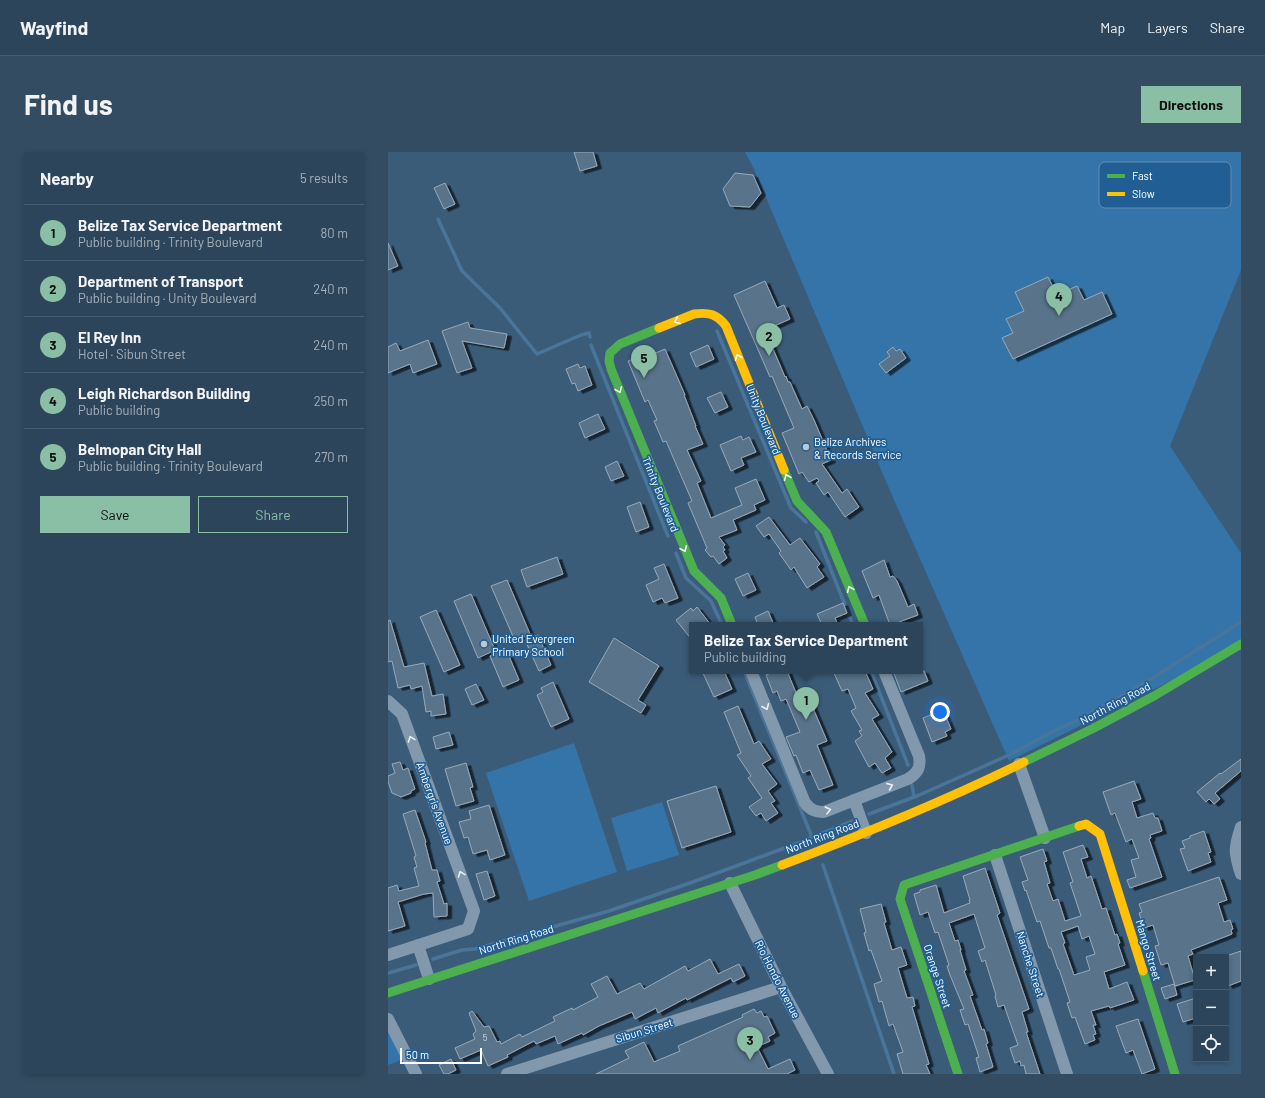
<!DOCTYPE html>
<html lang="en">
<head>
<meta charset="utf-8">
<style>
	body { margin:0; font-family:Barlow,sans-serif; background:#344c61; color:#f1f3f6 }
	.controls { position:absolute; right:12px; bottom:12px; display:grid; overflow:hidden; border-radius:0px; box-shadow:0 2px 6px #0003 }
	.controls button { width:36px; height:36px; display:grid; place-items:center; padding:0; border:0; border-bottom:1px solid #485d71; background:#2c455b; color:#f1f3f6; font:20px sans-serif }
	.scale { position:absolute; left:12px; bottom:10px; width:82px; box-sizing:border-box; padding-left:4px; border:2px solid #fff; border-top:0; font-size:11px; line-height:14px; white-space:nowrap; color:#fff; -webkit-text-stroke:3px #205e94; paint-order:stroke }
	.you { position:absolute; left:552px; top:560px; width:14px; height:14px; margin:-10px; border:3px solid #fff; border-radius:50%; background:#1a73e8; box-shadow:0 0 0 6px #1a73e833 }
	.badge { display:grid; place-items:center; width:26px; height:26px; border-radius:50%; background:#8abfa5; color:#111; font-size:13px; font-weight:700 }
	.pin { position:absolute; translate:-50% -33px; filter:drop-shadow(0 1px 2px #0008) }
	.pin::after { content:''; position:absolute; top:21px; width:14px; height:12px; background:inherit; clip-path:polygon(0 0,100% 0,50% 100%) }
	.popup { position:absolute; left:301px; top:470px; width:234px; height:52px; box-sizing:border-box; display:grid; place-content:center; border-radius:0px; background:#2c455b; filter:drop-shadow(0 1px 3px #0005); font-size:13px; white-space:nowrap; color:#a6b1bb }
	.popup b { font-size:15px; color:#f1f3f6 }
	.popup::after { content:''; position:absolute; left:50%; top:100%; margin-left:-8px; border:8px solid transparent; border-top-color:#2c455b }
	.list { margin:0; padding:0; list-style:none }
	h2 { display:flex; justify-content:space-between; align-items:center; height:52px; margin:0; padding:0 16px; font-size:17px }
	h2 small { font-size:13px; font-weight:400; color:#a6b1bb }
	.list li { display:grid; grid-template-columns:26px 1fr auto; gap:12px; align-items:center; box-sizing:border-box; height:56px; padding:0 16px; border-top:1px solid #485d71 }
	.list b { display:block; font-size:15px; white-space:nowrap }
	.list p { margin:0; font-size:13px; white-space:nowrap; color:#a6b1bb }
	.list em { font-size:13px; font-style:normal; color:#a6b1bb }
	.actions { display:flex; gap:8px; padding:12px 16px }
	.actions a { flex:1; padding:9px 0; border:1px solid #8abfa5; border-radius:0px; text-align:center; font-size:14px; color:#8abfa5 }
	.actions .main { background:#8abfa5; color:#111 }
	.icon { flex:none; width:22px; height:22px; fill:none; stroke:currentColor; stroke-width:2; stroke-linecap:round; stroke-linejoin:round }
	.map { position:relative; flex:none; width:853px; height:922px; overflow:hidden; border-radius:0px }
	header { display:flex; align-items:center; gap:24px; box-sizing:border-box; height:56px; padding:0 20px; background:#2c455b; border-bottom:1px solid #485d71 }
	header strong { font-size:19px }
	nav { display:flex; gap:22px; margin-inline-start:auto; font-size:14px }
	.intro { display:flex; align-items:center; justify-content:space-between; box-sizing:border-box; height:96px; padding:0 24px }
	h1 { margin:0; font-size:28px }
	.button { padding:10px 18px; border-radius:0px; background:#8abfa5; color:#111; font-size:14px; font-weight:700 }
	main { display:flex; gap:24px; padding:0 24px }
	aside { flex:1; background:#2c455b; border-radius:0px; box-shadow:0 2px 6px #0003 }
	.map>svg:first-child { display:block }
	.green { fill:#3574a9 }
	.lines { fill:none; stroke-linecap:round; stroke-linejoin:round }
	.stream { stroke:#4a759a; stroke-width:3.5 }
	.building { fill:#58738a; stroke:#97aaba; fill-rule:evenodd; filter:url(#shadow) }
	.street { stroke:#8298ac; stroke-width:12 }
	.fast { stroke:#4caf50; stroke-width:9 }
	.slow { stroke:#ffc107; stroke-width:9 }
	.oneway { stroke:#f6fbf6 }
	.oneway2 { stroke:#ecf0f3 }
	.poi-dot { fill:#bac6d0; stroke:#205e94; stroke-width:1.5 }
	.labels { text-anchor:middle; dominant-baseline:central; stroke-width:3.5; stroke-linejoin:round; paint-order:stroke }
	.number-label { font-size:9px; fill:#d5dce2 }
	.street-label { font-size:11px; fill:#fff; stroke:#205e94 }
	.poi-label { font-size:11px; fill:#fff; stroke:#205e94; text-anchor:start }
	.key { fill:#205e94; stroke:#638eb4; stroke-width:1 }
	.key-label { font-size:11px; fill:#fff }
</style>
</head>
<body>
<header>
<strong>Wayfind</strong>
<nav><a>Map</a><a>Layers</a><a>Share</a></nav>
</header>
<div class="intro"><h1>Find us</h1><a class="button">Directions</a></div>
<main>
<aside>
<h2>Nearby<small>5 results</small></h2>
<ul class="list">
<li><span class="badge">1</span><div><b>Belize Tax Service Department</b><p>Public building · Trinity Boulevard</p></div><em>80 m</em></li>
<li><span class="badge">2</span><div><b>Department of Transport</b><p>Public building · Unity Boulevard</p></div><em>240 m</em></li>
<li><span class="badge">3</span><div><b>El Rey Inn</b><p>Hotel · Sibun Street</p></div><em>240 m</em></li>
<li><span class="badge">4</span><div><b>Leigh Richardson Building</b><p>Public building</p></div><em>250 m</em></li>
<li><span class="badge">5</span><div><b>Belmopan City Hall</b><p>Public building · Trinity Boulevard</p></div><em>270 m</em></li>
</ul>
<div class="actions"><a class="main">Save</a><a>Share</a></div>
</aside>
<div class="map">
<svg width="853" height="922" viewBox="0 0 853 922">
	<defs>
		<filter id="shadow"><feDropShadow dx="4.5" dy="2.5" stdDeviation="0" flood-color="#0009"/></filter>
	</defs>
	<rect width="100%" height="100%" fill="#3b5c79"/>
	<path class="green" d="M357,0H853V118L782,294L853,401V492L839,501L621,609L500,334L366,17Z
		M186,591L229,720L141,749L98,621Z
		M274,650L291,703L239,719L223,666Z
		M0,879L16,907L0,913Z"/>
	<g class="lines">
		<path class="stream" d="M50,67L74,119L112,156L149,202L193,183L201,181L202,185
			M329,179L403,356L418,370
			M203,193L280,384
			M428,380L465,473
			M288,401L298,426L323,449L334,473
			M356,519L424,685
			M483,519L520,613
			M524,633L526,645
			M481,662L529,644L590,617L623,602L666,579L694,566L755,532L853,470
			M435,713L506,922
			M45,807L74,798L87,797L221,759L302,731L410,691L464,669
			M0,821L28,813"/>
	</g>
	<path class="building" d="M186,0H205L209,14L192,19Z
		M347,21L365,23L373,41L362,55L342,54L335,37Z
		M57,31L67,52L56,57L46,36Z
		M0,91L10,114L0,118Z
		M660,125L669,143L689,134L696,148L714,140L724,162L625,207L614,186L625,181L618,167L636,159L627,140Z
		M377,129L389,156L396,153L402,167L377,178L397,225L398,224L400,230H402L414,257L419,254L426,268L443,308L434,312L454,341L459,337L471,355L457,365L440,340L436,343L428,331L431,329L429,326L421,330L414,320L411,322L394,281L406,276L384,224L382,225L346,143Z
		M80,170L82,176L119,182L116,196L74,189L84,216L69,221L54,179Z
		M40,188L49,212L25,221L22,212L0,221V195L8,191L12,199Z
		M320,193L326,207L308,215L302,201Z
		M505,195L508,199L512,197L518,206L498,221L491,212L502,204L499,200Z
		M277,197L297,243H296L308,274H307L315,292L299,298L313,329L309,331L323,366L354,353L347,336L368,327L377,348L366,353L368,358L345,368L349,378L331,385L337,393L335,395L337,398L335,399L339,406L331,412L325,404L323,405L317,398L319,396L300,351L304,349L278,289L275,290L266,269L269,268L260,248L257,250L240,209L255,203L256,206Z
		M190,212L192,216L197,214L204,233L190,239L187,231L184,232L178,217Z
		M333,240L340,255L327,261L319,246Z
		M210,262L217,277L197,286L191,271Z
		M353,284L355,288L361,285L368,300L353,306L356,313L343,319L332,293Z
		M229,309L236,324L223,329L217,315Z
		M252,350L261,375L248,380L239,355Z
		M381,365L402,393L412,386L432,412L429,415L436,425L419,436L406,415L403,418L391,401L393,399L381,382L376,385L368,374Z
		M169,405L175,422L139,435L133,418Z
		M496,408L502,425L505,424L509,429L520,455L526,452L530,463L511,470L512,473H502L491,443L485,446L474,419Z
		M276,412L290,446L277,451L274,446L265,450L258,433L271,427L266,416Z
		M360,421L368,438L355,444L347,427Z
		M119,428L142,482L127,489L103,434Z
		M83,442L107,498L90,506L66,449Z
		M455,451L459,461L447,466L450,473H434L429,462Z
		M309,455L323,473H304V488L288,468L303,456L305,459Z
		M48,458L72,513L56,520L32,465Z
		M380,459L386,473H370L367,465Z
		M2,468L16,515L36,511L44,544L55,542L58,562L43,564V559L38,560L34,534L23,537L22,533L10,536L4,509L0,510V469Z
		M150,483L163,513L151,519L137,488Z
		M226,486L271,514L250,548L258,553L253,561L201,530Z
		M118,497L131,528L115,535L102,504Z
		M314,519H336L344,537L326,545Z
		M388,519H399L413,553L422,549L439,589L429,593L445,633L431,638L422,618L415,621L408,603L406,604L398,585L412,580L398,547L393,549L389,539L385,541L378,523Z
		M445,519H477L485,537L477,541L491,563L484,567L504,600L497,606L503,616L494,621L487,611L481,615L467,589L474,584L471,579L474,578L463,559L468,556L460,537L454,539Z
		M505,519H536L540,529L513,540Z
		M165,530L181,567L163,575L149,543L155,540L153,536Z
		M88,532L96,548L84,553L77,537Z
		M350,554L366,592L371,589L383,607L374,612L389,632L380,639L387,649L383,651L390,661L378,669L373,661L368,664L361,655L374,646L360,626L363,624L349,603L353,601L336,560Z
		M555,558L563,577L557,580L559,584L544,590L535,566Z
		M61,580L65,593L48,597L45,585Z
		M853,607V619L827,641L832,647L826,652L821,647L818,650L809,640L832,621L833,622Z
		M12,610L15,618L20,616L27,637L23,639V641L13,645L4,641L0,630V624L7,621L4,612Z
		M78,611L85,635L82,636L86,649L68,654L57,617Z
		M746,629L753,647L744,650L749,666L765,661L767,666H770L774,679L762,683L763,686L761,687L774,725L742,736L739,728L748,725L743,708L751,706L744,687L738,690L727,661L723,663L715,640Z
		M328,634L343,680L294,696L279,649Z
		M101,653L117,703L102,708L99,698L85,702L80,685L76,686L71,670L83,667L81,659Z
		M27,658L38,690L37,691L44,718H49L52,729L49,730L56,752L59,751V764L46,765L45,741L36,742L10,750L17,774L0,779V736L9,733L11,739L31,734L26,716L29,715L26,705L28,704L15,662Z
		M816,679L823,700L820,701L823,710L800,719L792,697L797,696L794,689L802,686V684Z
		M695,693L700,705L693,707L699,726L703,724L714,757L718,756L727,783L729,782L732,791L730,792L737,813L716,820L721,837L739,830L746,848L722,856L721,854L703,859L708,873H705L708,882L705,883L707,888L697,892L687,865L684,866L679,851L682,850L671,817H670L663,796H661L652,769L649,770L638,738L637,739L634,730L640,728L632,705L655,697L659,709L656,710L662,731L659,732L665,749L670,747L677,769L693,764L682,731L685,730L675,700ZM690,774L694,787L701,784L707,802L698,805L702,818L686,823L675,792L677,791L673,780Z
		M597,716L612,761L609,763L641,857L634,860L640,880H638L652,922H638L636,913L633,914L632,909L627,911L622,896L630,893L616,853L610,855L607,844L608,843L597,808L594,810L590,799L597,796L586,762L561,771L567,789L570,788L573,798H572L578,818L576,819L585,843L582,844L594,878L596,877L600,891L598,892L605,915L592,920L588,906L591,905L580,872L577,873L572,858L576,857L562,823L559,814L561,813L550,780L547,781L540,760L532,763L526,742L532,740V738L548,733L556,761L582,751L581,748H582L575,724Z
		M99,719L107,744L96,748L88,722Z
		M831,725L839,748L830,751L836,770L842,768L845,777L843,778L844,782L803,798L805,802L800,804L807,828L787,834L780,811L773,813L767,794L771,793L765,773L756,776L751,761L754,760L751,752Z
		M493,752L498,770L496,771L504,798L513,795L519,813L510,816L519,846L525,845L527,854L524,855L541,912L538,913L542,922H515L509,902L515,900L505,872L501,874L494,849L491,850L486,832L494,829L483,798L481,799L476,781L478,780L472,757Z
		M853,799V829L840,834L838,829V804Z
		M322,807L330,822L351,812L357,824L345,830L343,826L299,848L298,846L270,861L268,856L247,867L244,860L211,874L195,883L194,881L170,892L167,884L148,892L146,889L119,903L120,905L100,914L93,898L72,907L67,896L87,887L85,882L88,879L81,861L84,859L96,875L101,874L109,890L112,889L113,892L132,882L134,885L167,869L165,865L184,856L185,858L210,845L203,832L219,824L229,842L252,831L256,837L297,814L300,819Z
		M786,832L789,843L777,847L773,836Z
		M808,846V866L795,870L789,852Z
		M366,857L369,861L373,859L376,865L379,864L387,881L380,885L382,889L369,895L380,917L402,907L407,918L399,922H208L241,906L237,899L256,890L266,910L292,899L290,894L355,865L354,863Z
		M750,867L767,917L754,922L745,898L738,901L728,874Z
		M63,907L68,918L60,922H56L51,913Z"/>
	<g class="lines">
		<path class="street" d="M363,519L417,651C423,658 427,660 436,660L520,627C530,621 533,615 531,604L496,519
			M0,549L14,562L86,759L80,777L0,803
			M631,612L657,686
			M466,648L478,681
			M853,675C846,696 846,701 853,722
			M607,703L679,922
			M342,731L393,835L440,922
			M30,793L41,827
			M0,867L28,922
			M119,922L393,835"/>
		<path class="fast" d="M271,176L232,192L222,201L221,209L223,217L306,419L333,446L344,473
			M396,318L409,349L438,380L477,473
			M636,610L704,577L766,544L853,492
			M755,819L787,922
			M0,841L367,723L394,713
			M570,922L512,747L516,733L691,674"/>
		<path class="slow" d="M271,176L306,162C321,160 329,162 338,174L396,318
			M691,674L698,672L712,682L755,819
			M394,713C476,682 557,649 636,610"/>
	</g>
	<defs><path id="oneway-chevron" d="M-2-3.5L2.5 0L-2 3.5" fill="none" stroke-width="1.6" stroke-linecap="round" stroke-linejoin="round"/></defs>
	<g class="oneway">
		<use href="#oneway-chevron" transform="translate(289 169) rotate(158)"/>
		<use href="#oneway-chevron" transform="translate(350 205) rotate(-112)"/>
		<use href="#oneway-chevron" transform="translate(231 238) rotate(68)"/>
		<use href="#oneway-chevron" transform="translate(399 325) rotate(-112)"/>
		<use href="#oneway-chevron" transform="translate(296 397) rotate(66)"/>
		<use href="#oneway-chevron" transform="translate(462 437) rotate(-112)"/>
	</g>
	<g class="oneway2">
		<use href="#oneway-chevron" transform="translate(378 555) rotate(68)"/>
		<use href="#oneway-chevron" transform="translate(23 587) rotate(-110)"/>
		<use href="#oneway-chevron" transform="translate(502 634) rotate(-22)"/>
		<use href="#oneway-chevron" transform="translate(440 658) rotate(-14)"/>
		<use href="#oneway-chevron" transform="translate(73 722) rotate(-110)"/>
	</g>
	<g class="poi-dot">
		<circle cx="418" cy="295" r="4"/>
		<circle cx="96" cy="492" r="4"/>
	</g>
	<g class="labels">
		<g class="number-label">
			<text x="97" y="885">5</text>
		</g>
		<g class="street-label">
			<text transform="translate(376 267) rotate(68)">Unity Boulevard</text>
			<text transform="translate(273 342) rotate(68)">Trinity Boulevard</text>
			<text transform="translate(727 551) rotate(-28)">North Ring Road</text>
			<text transform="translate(47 651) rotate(70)">Ambergris Avenue</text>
			<text transform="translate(434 684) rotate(-21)">North Ring Road</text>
			<text transform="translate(128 787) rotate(-17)">North Ring Road</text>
			<text transform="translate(761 798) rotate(73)">Mango Street</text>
			<text transform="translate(643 812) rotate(72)">Nanche Street</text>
			<text transform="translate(550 824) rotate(72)">Orange Street</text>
			<text transform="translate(390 827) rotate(63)">Rio Hondo Avenue</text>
			<text transform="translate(256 878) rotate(-17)">Sibun Street</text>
		</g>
		<g class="poi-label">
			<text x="426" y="289">Belize Archives<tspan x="426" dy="13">&amp; Records Service</tspan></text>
			<text x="104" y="486">United Evergreen<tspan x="104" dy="13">Primary School</tspan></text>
		</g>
	</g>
	<rect x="711" y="10" width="132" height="46" rx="6" class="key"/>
	<rect x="719" y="22" width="18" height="4" fill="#4caf50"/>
	<rect x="719" y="40" width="18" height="4" fill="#ffc107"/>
	<g class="key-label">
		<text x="744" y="28">Fast</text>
		<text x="744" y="46">Slow</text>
	</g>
</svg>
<div class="controls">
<button>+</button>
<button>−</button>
<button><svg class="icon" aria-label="locate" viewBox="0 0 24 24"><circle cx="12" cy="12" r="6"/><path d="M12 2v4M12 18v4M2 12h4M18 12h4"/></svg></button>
</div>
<div class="scale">50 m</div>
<div class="you"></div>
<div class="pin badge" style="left:418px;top:568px">1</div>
<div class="popup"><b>Belize Tax Service Department</b>Public building</div>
<div class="pin badge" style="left:381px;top:204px">2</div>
<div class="pin badge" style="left:362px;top:908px">3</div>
<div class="pin badge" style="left:671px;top:164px">4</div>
<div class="pin badge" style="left:256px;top:226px">5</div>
</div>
</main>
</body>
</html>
